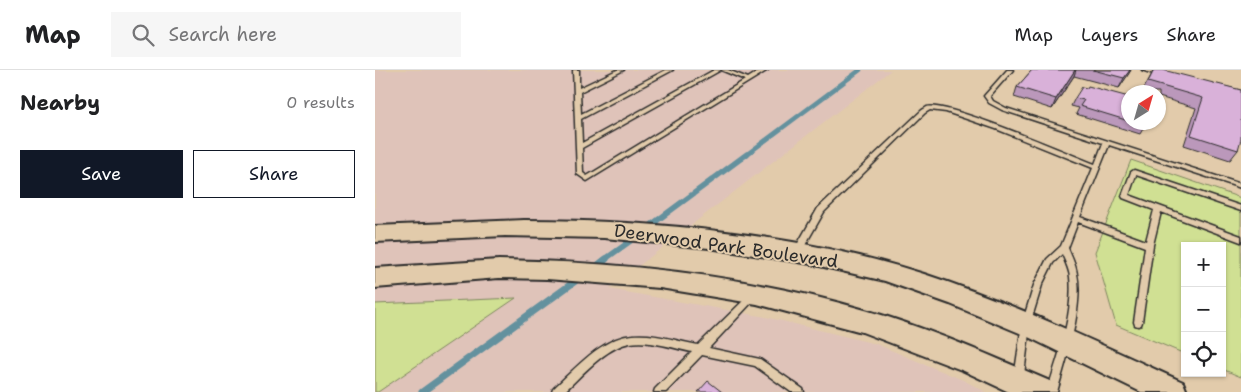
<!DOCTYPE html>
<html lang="en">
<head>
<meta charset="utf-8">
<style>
	body { margin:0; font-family:"Shantell Sans",sans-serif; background:#f6f6f6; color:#202124 }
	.controls { position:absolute; right:15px; bottom:15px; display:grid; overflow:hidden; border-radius:0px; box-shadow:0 1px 4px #0004 }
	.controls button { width:45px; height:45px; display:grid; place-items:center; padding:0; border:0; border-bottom:1px solid #e0e0e0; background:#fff; color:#202124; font:25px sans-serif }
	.compass { position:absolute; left:746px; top:15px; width:45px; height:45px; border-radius:50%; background:#fff; box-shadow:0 1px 4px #0004; rotate:37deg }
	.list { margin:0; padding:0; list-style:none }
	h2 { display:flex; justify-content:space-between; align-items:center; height:65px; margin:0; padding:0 20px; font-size:21px }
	h2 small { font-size:16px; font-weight:400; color:#757577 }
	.actions { display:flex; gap:10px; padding:15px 20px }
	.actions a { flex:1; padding:11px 0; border:1px solid #111827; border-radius:0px; text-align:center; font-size:18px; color:#111827 }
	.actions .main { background:#111827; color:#fff }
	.icon { flex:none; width:28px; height:28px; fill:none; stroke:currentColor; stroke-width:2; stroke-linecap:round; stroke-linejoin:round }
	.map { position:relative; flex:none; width:866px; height:322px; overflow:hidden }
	header { display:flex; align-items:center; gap:30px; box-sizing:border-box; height:70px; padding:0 25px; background:#fff; border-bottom:1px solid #e0e0e0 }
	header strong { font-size:24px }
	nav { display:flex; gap:28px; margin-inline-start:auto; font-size:18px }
	.search { width:350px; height:45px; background:#f6f6f6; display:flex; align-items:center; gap:12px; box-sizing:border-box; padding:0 18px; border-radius:0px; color:#757577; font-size:19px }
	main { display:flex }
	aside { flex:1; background:#fff }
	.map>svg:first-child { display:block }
	.built { fill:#dfc3b9 }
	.green { fill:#d0e093; stroke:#7e865f }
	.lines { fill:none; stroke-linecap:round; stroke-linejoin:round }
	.stream-far2 { stroke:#63919e; stroke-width:4.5 }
	.stream-far1 { stroke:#63919e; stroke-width:5.5 }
	.stream { stroke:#63919e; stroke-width:7 }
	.lane-casing { stroke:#2b2b2b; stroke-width:3 }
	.secondary-casing { stroke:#2b2b2b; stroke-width:4 }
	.lane { fill:#e2cbab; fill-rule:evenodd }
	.secondary { fill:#e2cbab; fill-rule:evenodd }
	.wall { fill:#bb98bb; stroke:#2b2b2b }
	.shaded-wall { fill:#987c98; stroke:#2b2b2b }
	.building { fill:#d9b1d9; stroke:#2b2b2b }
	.labels { text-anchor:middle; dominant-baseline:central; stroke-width:4; stroke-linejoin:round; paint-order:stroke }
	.street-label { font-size:18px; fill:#2b2b2b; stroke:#e2cbab }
</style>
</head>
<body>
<header>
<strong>Map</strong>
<div class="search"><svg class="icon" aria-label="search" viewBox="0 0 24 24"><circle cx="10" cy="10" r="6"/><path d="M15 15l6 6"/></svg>Search here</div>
<nav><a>Map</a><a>Layers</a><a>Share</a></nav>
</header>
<main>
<aside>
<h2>Nearby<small>0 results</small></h2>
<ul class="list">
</ul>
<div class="actions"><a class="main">Save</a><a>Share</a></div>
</aside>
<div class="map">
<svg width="866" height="322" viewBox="0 0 866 322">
	<rect width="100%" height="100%" fill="#e2cbab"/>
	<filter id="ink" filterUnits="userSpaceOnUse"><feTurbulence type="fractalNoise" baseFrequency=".02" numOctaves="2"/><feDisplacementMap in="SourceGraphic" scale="10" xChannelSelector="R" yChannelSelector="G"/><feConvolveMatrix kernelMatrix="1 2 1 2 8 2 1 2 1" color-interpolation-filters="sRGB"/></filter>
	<g filter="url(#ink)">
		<path class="built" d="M0,0H516L234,219L391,247L501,274L588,310L611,322H0Z"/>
		<path class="green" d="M756,90L866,128V307L847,299V176H810V284L741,255L720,182Z
			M141,228L3,322H0V234Z"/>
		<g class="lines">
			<path class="stream-far2" d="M371,85L485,0"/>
			<path class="stream-far1" d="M272,158L372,84
				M229,190L261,167"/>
			<path class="stream" d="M218,199L231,189
				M47,322L206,207"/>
			<g class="lane-casing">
				<path id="lane" d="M198,0H204V18L242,0H249L205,22L206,44L291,0H298L206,49L207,73L339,0H353L373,8L386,0H393L212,111L202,104ZM346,0L370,10L212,106L208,103L207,78Z
					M632,0H638L615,26L618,31L631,38L866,114V118L734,75L705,147L771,171L779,140L748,128L747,126L756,102L759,100L866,136V141L761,105L754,125L866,166V172L786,142L778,175L767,252L766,255L763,256L760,255L759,252L770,177L703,152L693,178C696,186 701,195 702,204C709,235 691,291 682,322H672C683,287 699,243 695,207C694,199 690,191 687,184L678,193L667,215L655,254L647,322H637L647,254L659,215L672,189L686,176L718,98L621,59L571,42L555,40L550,43L449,142L425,184H419L418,182L443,138L546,41C547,40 552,37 552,37C572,31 694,84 720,94L728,73L627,40L614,33L609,26Z
					M767,0H775L790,5L787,7Z
					M377,224L380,225L381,227L380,229L334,278L385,289L428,319L429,322H416L380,296L327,285L291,322H279L280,319L317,282C297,278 275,270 255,273C231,277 206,306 189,322H177L178,319C200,299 227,267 258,265C280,263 302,271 323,275L374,225Z"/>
			</g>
			<g class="secondary-casing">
				<path id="secondary" d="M149,150C280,150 424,164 549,204C638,233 723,273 808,312L812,322H766L647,264L575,234L510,211L436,194L334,178L229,168L130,166L0,172V156Z
					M124,190C247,192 371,205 490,240C553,258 616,286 677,312L681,322H634L589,301L487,262L382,234L285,218L172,209L124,208L0,218V198Z"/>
			</g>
			<use href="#lane" class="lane"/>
			<use href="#secondary" class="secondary"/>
		</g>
		<path class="wall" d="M657,0H756L744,18L699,6L677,39L639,27L642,17Z
			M779,0L866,20L863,80L855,90L809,75L821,38L784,27V22H767Z
			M754,27V52H778L777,55L775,54L772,58L769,57L765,64L701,44L704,38L696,36L700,28Z"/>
		<path class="shaded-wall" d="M700,0H701L699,6L677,39L681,29Z
			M755,0H756L753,5L744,18L749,8Z"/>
		<path class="building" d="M657,0H700L681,29L642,17Z
			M718,0H755L749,8Z
			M779,0H788L866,20V69L863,80L816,65L828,28L773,12Z
			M713,16L754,27V51L705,36L709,30L700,28L707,17L712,18Z
			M760,52H771L770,56Z
			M333,311L347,322H323Z"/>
	</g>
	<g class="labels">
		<g class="street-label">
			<text transform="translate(351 176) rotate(8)">Deerwood Park Boulevard</text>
		</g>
	</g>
</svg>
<div class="controls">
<button>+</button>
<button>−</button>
<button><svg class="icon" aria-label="locate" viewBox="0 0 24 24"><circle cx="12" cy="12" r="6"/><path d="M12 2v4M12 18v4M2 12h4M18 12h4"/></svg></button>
</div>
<svg class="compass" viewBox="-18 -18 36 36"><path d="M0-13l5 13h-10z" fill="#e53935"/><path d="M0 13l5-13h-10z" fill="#757577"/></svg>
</div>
</main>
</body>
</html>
